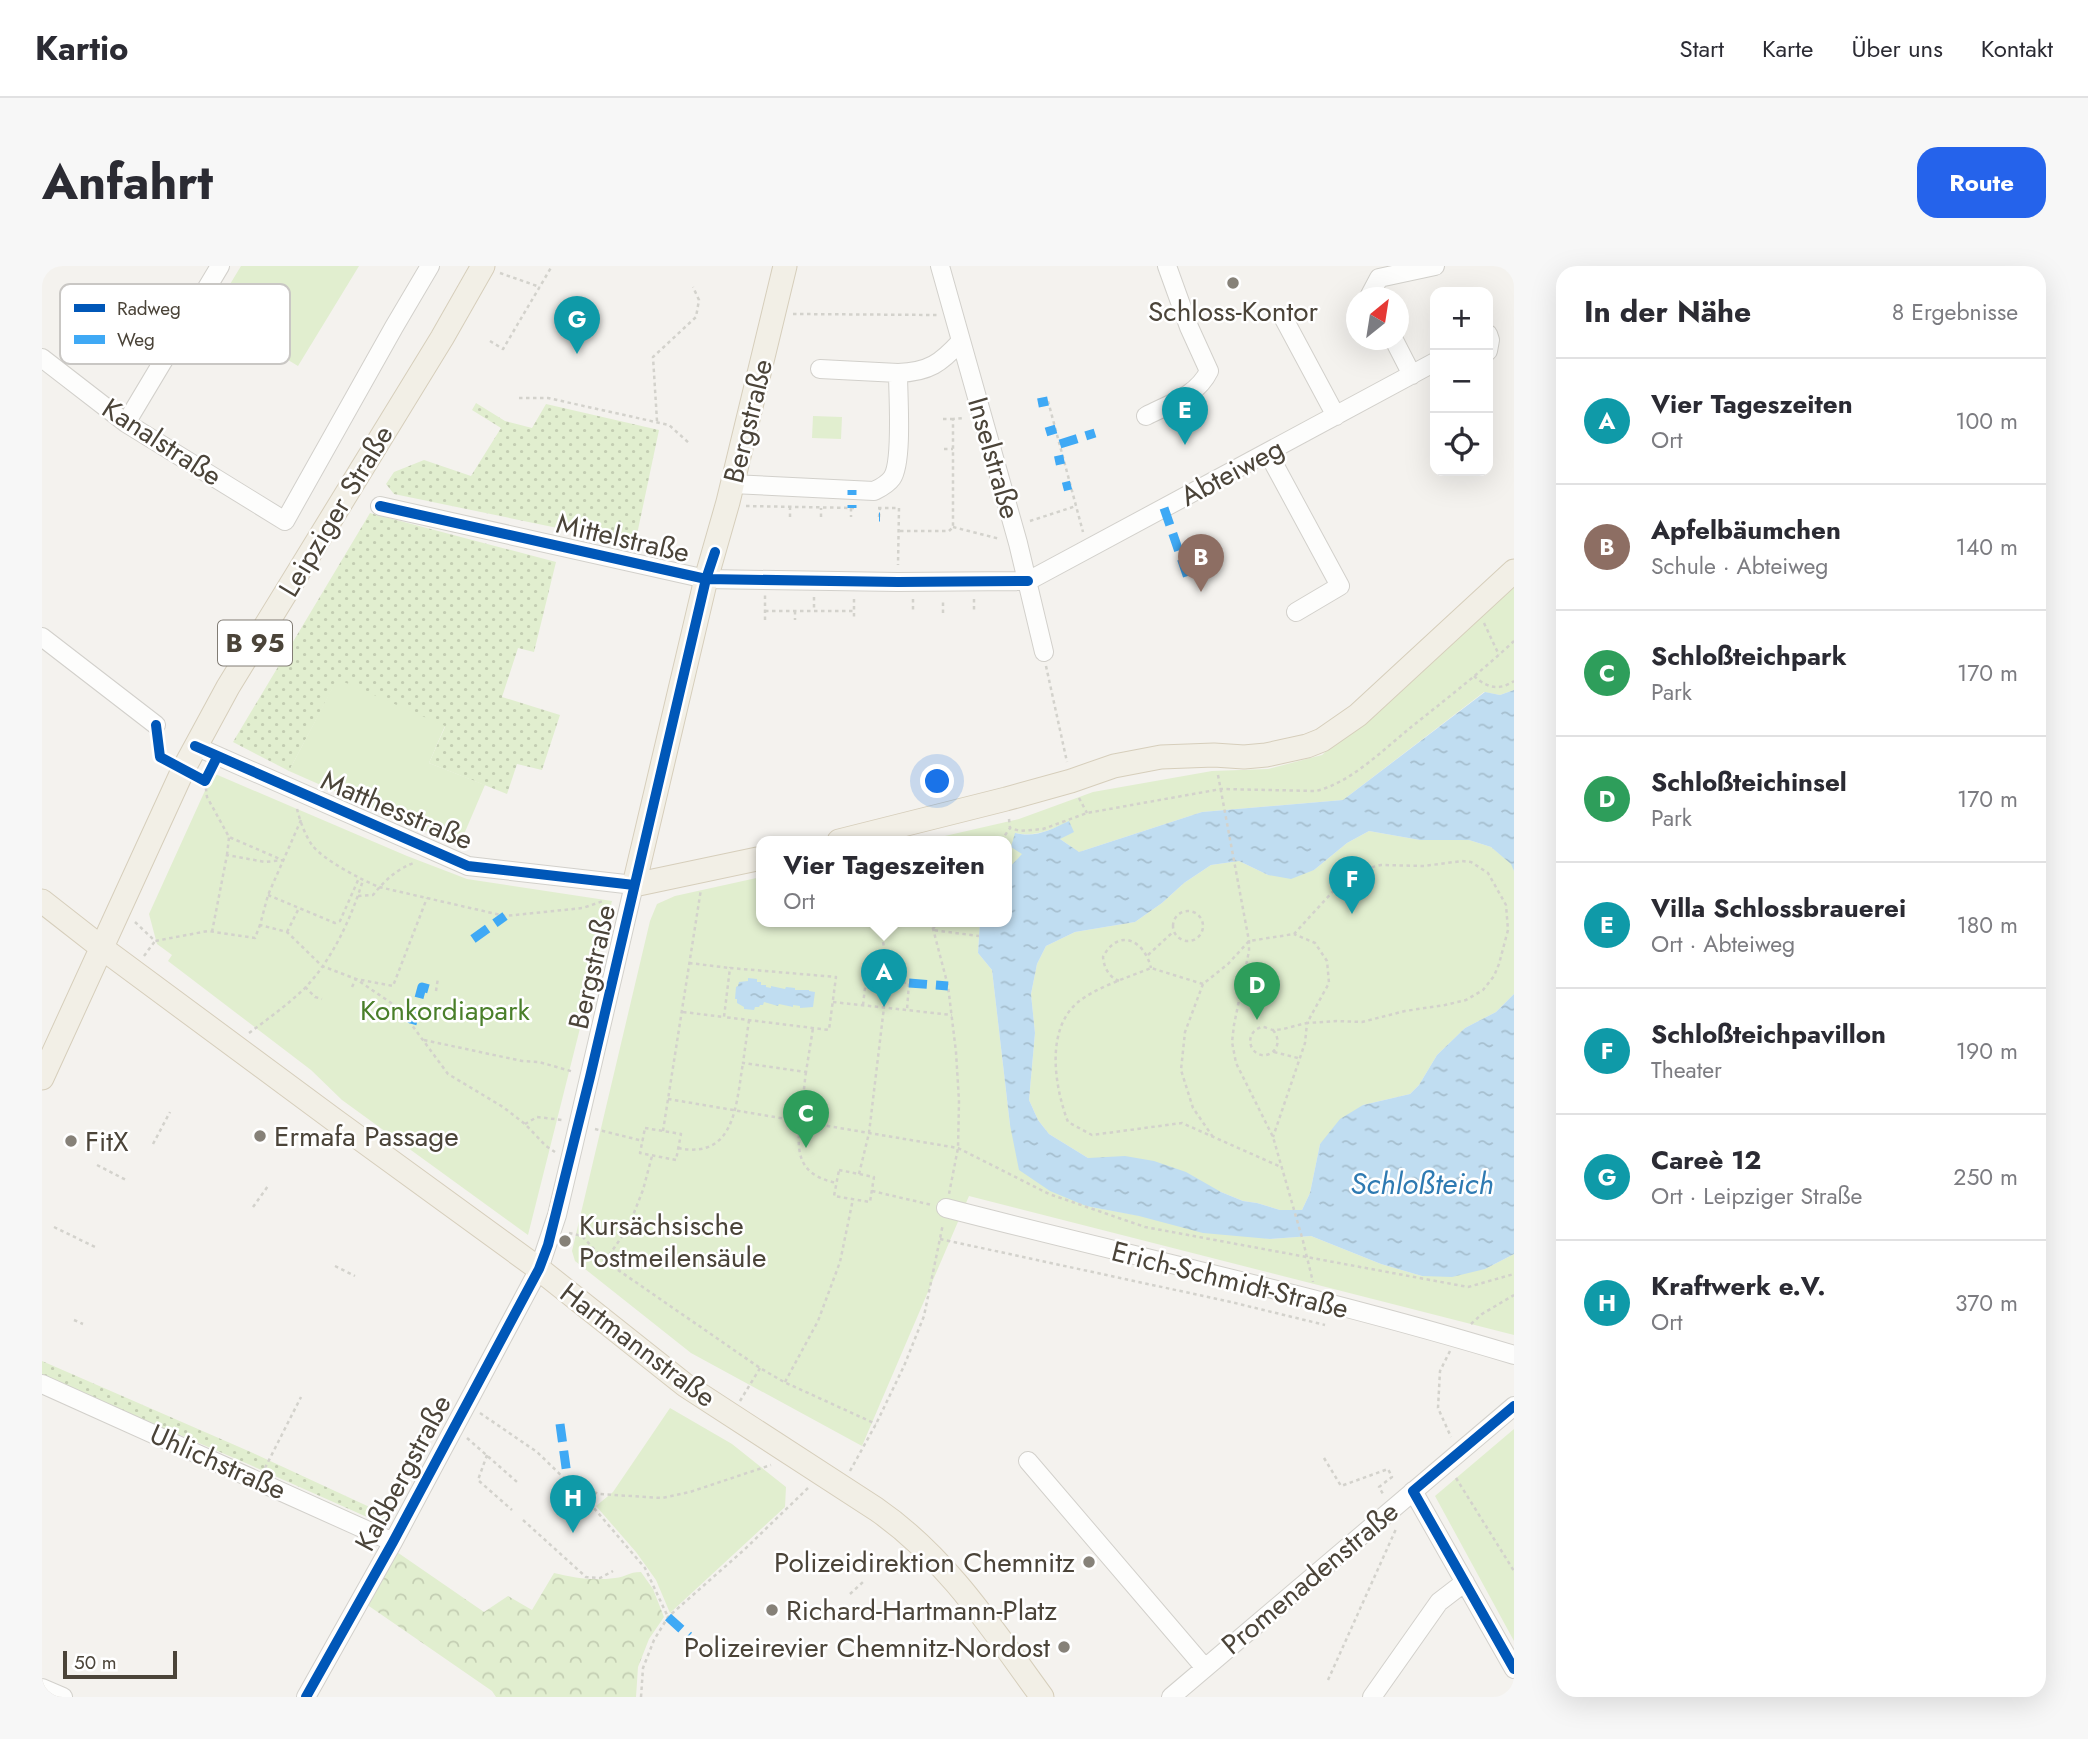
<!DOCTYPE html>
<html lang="de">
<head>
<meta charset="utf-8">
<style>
	body { margin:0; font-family:Jost,sans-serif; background:#f7f7f7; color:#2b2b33 }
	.controls { position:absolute; right:21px; top:21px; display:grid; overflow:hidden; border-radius:14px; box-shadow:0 7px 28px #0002 }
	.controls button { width:63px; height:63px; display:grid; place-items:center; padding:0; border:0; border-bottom:2px solid #e1e1e2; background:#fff; color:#2b2b33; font:35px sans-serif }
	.compass { position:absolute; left:1304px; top:21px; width:63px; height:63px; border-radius:50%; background:#fff; box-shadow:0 7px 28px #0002; rotate:30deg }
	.scale { position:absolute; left:21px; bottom:18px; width:114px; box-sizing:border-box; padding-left:7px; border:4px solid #4b4439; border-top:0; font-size:19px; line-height:24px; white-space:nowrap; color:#4b4439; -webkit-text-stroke:5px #fff; paint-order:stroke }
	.you { position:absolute; left:896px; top:516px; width:24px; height:24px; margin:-18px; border:5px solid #fff; border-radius:50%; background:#1a73e8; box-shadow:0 0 0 10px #1a73e833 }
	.badge { display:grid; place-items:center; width:46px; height:46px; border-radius:50%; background:#2563eb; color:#fff; font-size:23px; font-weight:700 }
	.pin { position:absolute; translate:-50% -58px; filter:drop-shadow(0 2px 4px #0008) }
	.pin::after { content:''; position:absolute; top:37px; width:24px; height:21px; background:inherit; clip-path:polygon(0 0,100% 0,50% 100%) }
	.popup { position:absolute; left:714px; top:570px; width:256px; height:91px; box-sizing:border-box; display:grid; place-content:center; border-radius:14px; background:#fff; filter:drop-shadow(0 2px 5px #0005); font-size:23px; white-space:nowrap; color:#7c7c81 }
	.popup b { font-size:26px; color:#2b2b33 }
	.popup::after { content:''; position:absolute; left:50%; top:100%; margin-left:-14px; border:14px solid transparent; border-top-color:#fff }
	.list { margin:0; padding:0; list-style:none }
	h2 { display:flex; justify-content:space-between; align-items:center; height:91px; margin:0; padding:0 28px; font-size:30px }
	h2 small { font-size:23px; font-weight:400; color:#7c7c81 }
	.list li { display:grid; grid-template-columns:46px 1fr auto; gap:21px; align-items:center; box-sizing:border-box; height:126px; padding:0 28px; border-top:2px solid #e1e1e2 }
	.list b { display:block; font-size:26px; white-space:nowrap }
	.list p { margin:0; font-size:23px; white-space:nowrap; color:#7c7c81 }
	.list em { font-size:23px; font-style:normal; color:#7c7c81 }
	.icon { flex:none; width:38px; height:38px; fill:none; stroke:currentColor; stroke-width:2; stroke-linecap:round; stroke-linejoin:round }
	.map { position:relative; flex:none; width:1472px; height:1431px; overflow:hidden; border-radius:21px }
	header { display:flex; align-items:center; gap:42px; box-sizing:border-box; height:98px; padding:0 35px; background:#fff; border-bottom:2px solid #e1e1e2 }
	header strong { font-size:33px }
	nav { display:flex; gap:38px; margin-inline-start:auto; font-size:24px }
	.intro { display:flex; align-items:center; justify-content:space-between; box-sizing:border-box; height:168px; padding:0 42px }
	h1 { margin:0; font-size:49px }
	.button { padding:18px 32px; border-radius:21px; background:#2563eb; color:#fff; font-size:24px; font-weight:700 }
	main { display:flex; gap:42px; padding:0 42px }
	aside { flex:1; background:#fff; border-radius:21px; box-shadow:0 7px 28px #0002 }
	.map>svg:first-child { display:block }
	.grass { fill:url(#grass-dots) }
	.forest { fill:url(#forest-crowns) }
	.park { fill:#e1eecf }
	.water { fill:url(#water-ripples) }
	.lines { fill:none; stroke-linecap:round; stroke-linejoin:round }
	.minor-casing { stroke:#d2d0cb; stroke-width:20 }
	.major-casing { stroke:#d6cebb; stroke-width:25 }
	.path { stroke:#d3d2cc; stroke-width:2.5; stroke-dasharray:3.5 3.5; stroke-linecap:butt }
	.minor { stroke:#fdfdfc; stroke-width:18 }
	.major { stroke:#f2efe6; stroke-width:23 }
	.quiet { stroke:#3fa9f5; stroke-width:9; stroke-dasharray:18 9; stroke-linecap:butt }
	.cycleway-casing { stroke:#fff; stroke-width:15 }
	.cycleway { stroke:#0057b8; stroke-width:10 }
	.poi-dot { fill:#868178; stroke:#fff; stroke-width:2.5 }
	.labels { text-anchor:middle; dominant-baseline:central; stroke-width:5; stroke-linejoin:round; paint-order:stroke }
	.shield { fill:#fff; stroke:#817c74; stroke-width:2 }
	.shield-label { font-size:26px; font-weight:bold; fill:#4b4439 }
	.poi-label { font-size:28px; fill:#4b4439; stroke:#fff; text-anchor:start }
	.street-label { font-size:28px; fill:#4b4439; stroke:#fff }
	.park-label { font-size:28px; fill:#4a7f2a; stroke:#fff }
	.water-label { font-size:30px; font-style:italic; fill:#2e7ab2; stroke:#fff }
	.key { fill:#fff; stroke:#c9c7c4; stroke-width:2 }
	.key-label { font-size:19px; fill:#4b4439 }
</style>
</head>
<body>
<header>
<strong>Kartio</strong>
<nav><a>Start</a><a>Karte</a><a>Über uns</a><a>Kontakt</a></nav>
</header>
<div class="intro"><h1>Anfahrt</h1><a class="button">Route</a></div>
<main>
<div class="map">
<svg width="1472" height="1431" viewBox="0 0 1472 1431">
	<defs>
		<pattern id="grass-dots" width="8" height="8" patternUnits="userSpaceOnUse" patternTransform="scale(1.75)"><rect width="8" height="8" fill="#e1eecf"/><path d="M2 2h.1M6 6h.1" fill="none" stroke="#c3cdb2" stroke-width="1.8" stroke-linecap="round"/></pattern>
		<pattern id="forest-crowns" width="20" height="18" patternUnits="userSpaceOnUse" patternTransform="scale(1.75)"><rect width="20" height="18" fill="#e1eecf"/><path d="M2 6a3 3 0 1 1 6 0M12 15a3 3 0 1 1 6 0" fill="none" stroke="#c3cdb2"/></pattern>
		<pattern id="water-ripples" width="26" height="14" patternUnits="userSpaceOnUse" patternTransform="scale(1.75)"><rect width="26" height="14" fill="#c0ddf1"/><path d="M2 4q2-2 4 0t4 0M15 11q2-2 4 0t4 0" fill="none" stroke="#a6bfcf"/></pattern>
	</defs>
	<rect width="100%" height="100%" fill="#f4f2ee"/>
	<path class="grass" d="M434,137L463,155L490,162L504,138L617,164L593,278L352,228L344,218L352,206L382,194L429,210L459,162L430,144Z
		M328,247L514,296L492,386L476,382L460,431L518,449L500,504L475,498L465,528L387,497L403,461L295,414L247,505L191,476Z
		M0,1095L211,1187L347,1250L343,1259L206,1198L0,1110Z"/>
	<path class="forest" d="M352,1284L442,1346L466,1330L490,1344L512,1307C533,1312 551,1315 573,1312C584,1311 586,1306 599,1306L611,1323L622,1351L607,1373L596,1401L594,1431H454L450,1425L324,1338Z"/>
	<path class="park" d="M199,0H317L256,100L170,48Z
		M771,150L800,151L799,173L770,172Z
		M1472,316V424L1458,429L1442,426L1301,534L1160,546L1037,586L1018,573L1026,556C1009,564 993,571 973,567L981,588L965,604L964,575H881L977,553L1051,526L1170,505L1226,503L1280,489L1421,357Z
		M295,413L403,460L387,497L443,519L417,580L247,505Z
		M171,507L365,590L425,613L570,635L486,969L300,834L269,804L126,695L130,689L115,678L107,648Z
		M1327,565L1378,574H1427L1449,581L1470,598L1472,605V728L1454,746L1423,762L1395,789L1377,819L1368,828L1321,839L1278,878L1268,927L1260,944H1238L1215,937L1201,935L1179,926L1061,892H1046L1007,868L996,854L987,834L993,767L989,728L995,698L1004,680L1033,666L1093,656L1120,637L1142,617L1169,599L1197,595L1226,609L1272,604L1305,577Z
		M719,611L720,655H938L936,687L950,704L968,859L1044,940L1228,973L1269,970L1339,998L1380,1010L1443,1003L1472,988V1069L927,930L820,1180L649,1087L533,995L530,985L608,655L615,638L633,630Z
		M628,1142L690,1178L744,1221L743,1241L628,1347L614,1314L594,1286L554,1240L571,1226Z
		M1472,1163V1375L1393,1230Z"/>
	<path class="water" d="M1472,424V605L1469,598L1449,581L1427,574H1378L1327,565L1305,577L1272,604L1249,613L1226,609L1197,595L1169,599L1142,617L1120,637L1093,656L1033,666L1004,680L995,698L989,728L993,767L987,834L996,854L1007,868L1046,892L1083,890L1112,895L1144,906L1179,926L1201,935L1215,937L1238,944H1260L1268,927L1278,878L1298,853L1321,839L1368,828L1377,819L1395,789L1423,762L1454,746L1472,728V988L1443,1003L1410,1011L1380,1010L1339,998L1269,970L1228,973L1161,967L1097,950L1044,940L1008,925L977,904L968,859L950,704L936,687L938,655H964L965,604L980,588L969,581L973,567C994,572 1008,564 1027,555L1032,566L1018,573L1037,586L1160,546L1301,534L1443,426L1458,429Z
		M706,712L715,713V716H719V719H724V721L729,722V720L743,723L744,721L753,722V724H767V725L773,726L771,741L758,742V740L751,739V741L737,738L736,740L722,736L721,739H718L717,741H713L712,744L702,743V741L695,737V733H693L694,721L696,720L697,716L706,715Z"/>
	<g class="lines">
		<g class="minor-casing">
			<path id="minor" d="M898,0L976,277L1002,386
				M1330,32L1328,29L1337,12L1393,0
				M1242,53L1294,150
				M1446,68L1448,74L1446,85
				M1352,74L1370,109
				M0,92L84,157L243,255L352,61L388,0
				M856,107C887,106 899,97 919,75
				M1104,150C1127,138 1155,130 1167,105L1147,61L1125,0
				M84,157L178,0
				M1226,187L1298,320L1254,346
				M690,218L832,225C838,222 845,219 850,212C861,196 856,129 856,107L778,103
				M338,240L664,313L856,316L986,315L1393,96
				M0,371L114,459
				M153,480L426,600L592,619L528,894L515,949L497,1003L351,1276L264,1431
				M904,942C1093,991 1285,1032 1472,1089
				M0,1118L351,1276
				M986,1195L1163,1402
				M1371,1225L1472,1403
				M0,1422L21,1431
				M1129,1431L1472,1140
				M1330,1431L1397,1336L1423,1316"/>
		</g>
		<g class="major-casing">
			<path id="major" d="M797,575L964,533L1029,515L1072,500L1119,491L1172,489L1202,491L1224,489L1265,480L1280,474L1316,449L1472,305
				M720,592L592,619L664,313L686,236L743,0
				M0,635L60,682L291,853L497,1003L643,1119L834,1243C904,1291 951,1364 1000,1431
				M0,812L141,504L186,421L400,72L441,0"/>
		</g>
		<path class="path" d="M458,7L498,21
			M751,48L895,49
			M448,75L461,83L510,0
			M477,132H506L627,159L647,177
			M1006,135L1041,266
			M901,153H911
			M615,155L611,91L654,51L657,34L651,21
			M902,183H911
			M704,240L812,242
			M809,242V251
			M836,242H857L856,299
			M748,251V242
			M779,251V242
			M837,251L838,242
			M988,255L1034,240
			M911,261L958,273
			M858,265H907L911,261V153L923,152
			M772,331V345
			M812,333V354
			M871,333V347
			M932,333V347
			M723,345H812
			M753,345V354
			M901,347V333
			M723,354V328
			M1442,357L1457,389
			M1004,400L1025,496
			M1432,410C1445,422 1457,425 1472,415
			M1176,509L1207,675V685L1192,759L1190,776L1194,797L1231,871L1261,975L1271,1016
			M163,515L165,531L187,571L238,593
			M1037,532L1045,547
			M255,543C258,555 263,569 270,579C281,594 320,614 337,621L463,650L541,642L561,635V633
			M967,553L968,562L978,565L1001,563L1045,547L1179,523L1274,525C1308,517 1341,484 1368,462C1403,434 1439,406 1472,375
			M259,554L226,629L218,659L245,666L280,700L314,713L358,743L406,808L461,841L483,858L504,880L513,886
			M959,575L968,562
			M185,589L187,571
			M226,629L293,657L298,655L317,612
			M316,630L331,629C344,613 355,603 374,596
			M1131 660a15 15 0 1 1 30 0a15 15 0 1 1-30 0Z
			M889,655L906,720L914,786L917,835L916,882L907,928
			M897,655L890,664L937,670
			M93,656L113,675L166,665L213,672L218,659
			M170,666L185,589L223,596L241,594
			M245,666L257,642
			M1106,689L1131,666
			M102,690L113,675
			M647,697L688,702
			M688,702L794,711L787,764L682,751Z
			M1077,715C1067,711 1062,702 1061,691C1076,662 1102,673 1109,702
			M1161,718L1109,702C1087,711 1052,722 1035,737C1003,765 1013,822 1026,856L1050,869L1140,857L1239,901
			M263,721L273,731L280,733
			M310,721L314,713L351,720L385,632
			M394,725L396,712
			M791,736L910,749
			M821,739L824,713L867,717L865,744
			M641,746L682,751
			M707,754L701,797L764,806L771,762
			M1231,764C1246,783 1220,799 1210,782C1205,773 1211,762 1221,761C1223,761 1229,764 1232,764C1242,764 1254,759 1265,757L1287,717L1285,695L1273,677L1252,668
			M207,767C226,753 245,739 262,723C290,694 309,653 321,614
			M382,774L480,795L497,796L532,806
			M1232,786L1256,792
			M764,806C762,820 761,835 759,850C754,884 754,909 795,917
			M626,833L916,882L1007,928L1103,961L1426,1021L1472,1008
			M483,858L495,851L520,854
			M603,862L639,868L634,894L598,887Z
			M553,863L601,875
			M621,865L659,623
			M1171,871L1151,842L1139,804L1143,766L1161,718L1186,698L1207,675L1252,668L1295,621L1314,605L1339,599L1382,600L1420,595L1429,596L1446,607L1464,639L1466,664L1457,698L1452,710L1441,724L1424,734L1403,739L1363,745L1320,756L1295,755L1265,757L1263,777L1231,871
			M111,878L128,846
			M636,882C694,894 694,837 701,797
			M55,899L84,914
			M797,904L832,911L828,936L792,930Z
			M817,908L827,867L842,741L845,697L837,655
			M830,925L890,939
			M211,941L226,920
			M12,961L53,981
			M527,967L540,970L563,995L718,1102L742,1116L834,1158
			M898,973L1189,1036L1283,1059
			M563,995L586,962L601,924L610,890
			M293,1000L313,1010
			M32,1054L41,1058
			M1429,1058L1440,1048L1472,1029
			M1408,1085L1398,1105L1396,1142L1409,1171
			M743,1116L776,1055L798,996L811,933
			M698,1135L718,1102
			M438,1147L495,1186L526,1216L557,1228L620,1232L648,1226L729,1199
			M425,1172L475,1216
			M445,1189L436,1214L470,1244
			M1282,1192L1299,1220L1346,1203L1350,1211L1337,1221L1341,1228
			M223,1202L259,1131
			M808,1205L834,1158L862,1100L882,1050L901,958
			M1414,1212L1472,1305
			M528,1217L551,1241L603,1302L626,1351
			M481,1254L544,1311L558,1312L571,1305
			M808,1328L821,1316
			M1286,1414L1354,1263
			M599,1431L601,1402L612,1374L626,1351L703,1283L766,1222"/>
		<use href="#minor" class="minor"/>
		<use href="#major" class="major"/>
		<path class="quiet" d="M996,137L1006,135
			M1004,166L1014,163
			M1018,178L1053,167
			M1013,195L1022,193
			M1021,221L1029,219
			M810,229V224
			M810,242V239
			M1122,242L1146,312
			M837,251H838
			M431,673L463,650
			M867,717L906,720
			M370,758L380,721L394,725
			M518,1158L526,1216
			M626,1351L647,1370"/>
		<g class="cycleway-casing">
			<path id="cycleway" d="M338,240L664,313L856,316L986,315
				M114,459L118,491L163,515L175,491
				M153,480L426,600L592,619
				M1472,1140L1371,1225L1472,1403
				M264,1431L351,1276L497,1003L506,979L548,811L664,313L673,286"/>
		</g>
		<use href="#cycleway" class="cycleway"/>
	</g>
	<g class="poi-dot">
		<circle cx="1191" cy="17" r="7"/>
		<circle cx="218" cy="870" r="7"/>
		<circle cx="29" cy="875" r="7"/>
		<circle cx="523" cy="975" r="7"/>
		<circle cx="1047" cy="1296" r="7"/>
		<circle cx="730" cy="1344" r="7"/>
		<circle cx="1022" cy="1381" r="7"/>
	</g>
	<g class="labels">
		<rect class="shield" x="176" y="354.5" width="74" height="45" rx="5"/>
		<g class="shield-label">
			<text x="213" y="377">B 95</text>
		</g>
		<g class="poi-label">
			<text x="1191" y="45" text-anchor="middle">Schloss-Kontor</text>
			<text x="232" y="870">Ermafa Passage</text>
			<text x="43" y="875">FitX</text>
			<text x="537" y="959">Kursächsische<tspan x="537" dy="32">Postmeilensäule</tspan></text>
			<text x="1033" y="1296" text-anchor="end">Polizeidirektion Chemnitz</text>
			<text x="744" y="1344">Richard-Hartmann-Platz</text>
			<text x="1008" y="1381" text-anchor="end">Polizeirevier Chemnitz-Nordost</text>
		</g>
		<g class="street-label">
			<text transform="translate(706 155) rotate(-76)">Bergstraße</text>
			<text transform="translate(120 176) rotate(33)">Kanalstraße</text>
			<text transform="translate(952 192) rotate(74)">Inselstraße</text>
			<text transform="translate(1190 206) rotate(-28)">Abteiweg</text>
			<text transform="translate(294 245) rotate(-59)">Leipziger Straße</text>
			<text transform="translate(581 272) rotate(13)">Mittelstraße</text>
			<text transform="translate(355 544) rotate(23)">Matthesstraße</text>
			<text transform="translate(550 701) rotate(-77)">Bergstraße</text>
			<text transform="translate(1188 1014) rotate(14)">Erich-Schmidt-Straße</text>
			<text transform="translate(596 1079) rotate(37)">Hartmannstraße</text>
			<text transform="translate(176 1196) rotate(24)">Uhlichstraße</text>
			<text transform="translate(361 1207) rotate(-62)">Kaßbergstraße</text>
			<text transform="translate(1268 1312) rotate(-40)">Promenadenstraße</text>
		</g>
		<g class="park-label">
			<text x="403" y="744">Konkordiapark</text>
		</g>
		<g class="water-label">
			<text x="1380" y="917">Schloßteich</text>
		</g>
	</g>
	<rect x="18" y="18" width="230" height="80" rx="10" class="key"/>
	<rect x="32" y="38" width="31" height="8" fill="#0057b8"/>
	<rect x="32" y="69" width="31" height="9" fill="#3fa9f5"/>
	<g class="key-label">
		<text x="75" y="49">Radweg</text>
		<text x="75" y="80">Weg</text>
	</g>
</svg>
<div class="controls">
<button>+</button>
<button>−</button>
<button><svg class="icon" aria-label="locate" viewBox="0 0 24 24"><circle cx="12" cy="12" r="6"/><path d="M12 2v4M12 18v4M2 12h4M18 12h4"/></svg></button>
</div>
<svg class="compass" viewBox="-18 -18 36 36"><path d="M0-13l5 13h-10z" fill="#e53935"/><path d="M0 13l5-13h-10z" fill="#7c7c81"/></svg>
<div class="scale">50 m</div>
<div class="you"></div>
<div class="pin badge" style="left:842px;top:741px;background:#0f9aa8">A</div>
<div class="popup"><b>Vier Tageszeiten</b>Ort</div>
<div class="pin badge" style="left:1159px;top:326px;background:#8d6e63">B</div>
<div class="pin badge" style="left:764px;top:882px;background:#2e9e5b">C</div>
<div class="pin badge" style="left:1215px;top:754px;background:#2e9e5b">D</div>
<div class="pin badge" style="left:1143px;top:179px;background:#0f9aa8">E</div>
<div class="pin badge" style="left:1310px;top:648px;background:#0f9aa8">F</div>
<div class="pin badge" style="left:535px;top:88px;background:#0f9aa8">G</div>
<div class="pin badge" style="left:531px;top:1267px;background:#0f9aa8">H</div>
</div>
<aside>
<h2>In der Nähe<small>8 Ergebnisse</small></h2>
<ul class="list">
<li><span class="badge" style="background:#0f9aa8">A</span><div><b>Vier Tageszeiten</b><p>Ort</p></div><em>100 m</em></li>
<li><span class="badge" style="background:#8d6e63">B</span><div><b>Apfelbäumchen</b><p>Schule · Abteiweg</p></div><em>140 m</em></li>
<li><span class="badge" style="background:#2e9e5b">C</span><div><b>Schloßteichpark</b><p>Park</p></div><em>170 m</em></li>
<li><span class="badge" style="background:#2e9e5b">D</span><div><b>Schloßteichinsel</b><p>Park</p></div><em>170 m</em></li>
<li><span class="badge" style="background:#0f9aa8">E</span><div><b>Villa Schlossbrauerei</b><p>Ort · Abteiweg</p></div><em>180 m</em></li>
<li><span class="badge" style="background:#0f9aa8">F</span><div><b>Schloßteichpavillon</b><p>Theater</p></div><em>190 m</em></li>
<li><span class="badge" style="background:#0f9aa8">G</span><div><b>Careè 12</b><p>Ort · Leipziger Straße</p></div><em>250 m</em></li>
<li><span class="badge" style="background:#0f9aa8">H</span><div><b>Kraftwerk e.V.</b><p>Ort</p></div><em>370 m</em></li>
</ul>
</aside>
</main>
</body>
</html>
